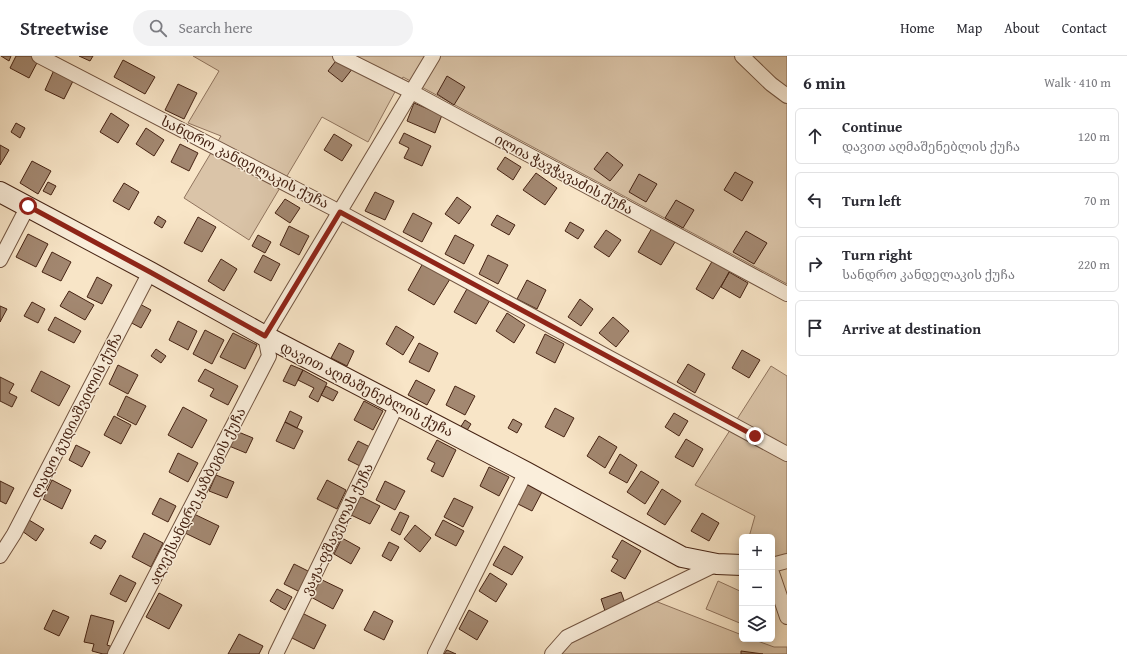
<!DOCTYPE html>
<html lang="en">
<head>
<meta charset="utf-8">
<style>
	body { margin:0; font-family:"Gentium Book Plus","Noto Serif Georgian",serif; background:#f2f2f3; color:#2b2b33 }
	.controls { position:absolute; right:12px; bottom:12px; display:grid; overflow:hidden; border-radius:6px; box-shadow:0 2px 10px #0003 }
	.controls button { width:36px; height:36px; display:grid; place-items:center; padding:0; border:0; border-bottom:1px solid #e1e1e2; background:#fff; color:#2b2b33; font:20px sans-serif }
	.stop { position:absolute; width:12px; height:12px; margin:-9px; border:3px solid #8f2418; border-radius:50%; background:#fff }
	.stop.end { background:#8f2418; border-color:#fff; box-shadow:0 1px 4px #0008 }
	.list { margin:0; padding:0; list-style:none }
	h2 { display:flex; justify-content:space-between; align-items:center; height:52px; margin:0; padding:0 16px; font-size:17px }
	h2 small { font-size:13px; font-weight:400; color:#7c7c81 }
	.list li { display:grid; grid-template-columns:26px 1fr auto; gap:12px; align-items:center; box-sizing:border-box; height:56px; margin:0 8px 8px; padding:0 8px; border:1px solid #e1e1e2; border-radius:6px }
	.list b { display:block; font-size:15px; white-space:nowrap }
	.list p { margin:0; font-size:13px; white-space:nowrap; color:#7c7c81 }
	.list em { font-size:13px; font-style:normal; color:#7c7c81 }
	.icon { flex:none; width:22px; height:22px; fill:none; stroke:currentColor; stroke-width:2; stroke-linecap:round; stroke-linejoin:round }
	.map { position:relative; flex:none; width:787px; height:598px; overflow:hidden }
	header { display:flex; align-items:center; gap:24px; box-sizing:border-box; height:56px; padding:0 20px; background:#fff; border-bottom:1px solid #e1e1e2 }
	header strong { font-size:19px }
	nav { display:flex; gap:22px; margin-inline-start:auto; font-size:14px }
	.search { width:280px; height:36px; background:#f2f2f3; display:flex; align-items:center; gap:10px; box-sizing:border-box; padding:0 14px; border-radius:22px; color:#7c7c81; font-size:15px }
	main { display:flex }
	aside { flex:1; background:#fff }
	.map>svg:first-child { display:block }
	.green { fill:#dac4a8; stroke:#90745e }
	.building { fill:#a38871; stroke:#462313 }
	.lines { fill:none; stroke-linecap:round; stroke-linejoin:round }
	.street-casing { stroke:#725440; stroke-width:16 }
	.secondary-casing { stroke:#462313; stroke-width:22 }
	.street { stroke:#faeedb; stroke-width:14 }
	.secondary { stroke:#faeedb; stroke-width:20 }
	.route { stroke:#8f2418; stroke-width:5 }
	.labels { text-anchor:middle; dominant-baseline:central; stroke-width:3; stroke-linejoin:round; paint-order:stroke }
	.street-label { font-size:14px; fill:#462313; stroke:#faeedb }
</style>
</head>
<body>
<header>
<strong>Streetwise</strong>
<div class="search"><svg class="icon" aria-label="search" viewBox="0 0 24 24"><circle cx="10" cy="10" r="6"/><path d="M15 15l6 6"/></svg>Search here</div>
<nav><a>Home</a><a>Map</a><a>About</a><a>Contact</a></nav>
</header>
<main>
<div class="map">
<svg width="787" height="598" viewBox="0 0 787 598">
	<rect width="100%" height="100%" fill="#f8e5c7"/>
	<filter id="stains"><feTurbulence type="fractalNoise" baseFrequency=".005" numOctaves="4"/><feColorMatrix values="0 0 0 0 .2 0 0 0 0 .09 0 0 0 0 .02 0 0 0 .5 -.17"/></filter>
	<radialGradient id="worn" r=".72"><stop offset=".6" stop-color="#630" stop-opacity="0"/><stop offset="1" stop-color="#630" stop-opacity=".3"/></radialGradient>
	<path class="green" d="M193,0H787V228L403,21L368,86L322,61L249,184L184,142L221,80L188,67L219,15Z
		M771,310L787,320V501L772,506V481H749L755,460L695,429Z
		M718,525L742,536V568L706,553Z
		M650,543L742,579V583H752L774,591H787V598H555L581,579Z"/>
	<path class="building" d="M1,0H11L9,5Z
		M16,0H33L39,3L29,22L10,12Z
		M79,0H93L90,5Z
		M339,1L353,12L342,26L328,15Z
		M123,4L155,21L145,38L114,21Z
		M54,14L73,25L64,43L45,34Z
		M447,20L465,31L454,49L437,38Z
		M178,28L197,37L184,63L165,54Z
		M414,47L442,59L435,77L407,65Z
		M111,57L129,69L118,87L100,76Z
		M16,67L25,72L20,82L11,76Z
		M146,72L164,84L154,100L136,88Z
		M404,77L431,90L422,110L404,102L409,92L399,87Z
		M334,78L352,89L342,105L324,94Z
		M180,88L198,97L189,115L171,106Z
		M0,89L9,94L0,109Z
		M607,96L623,109L610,125L594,113Z
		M505,101L521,111L513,124L497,113Z
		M32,105L51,115L38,138L20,127Z
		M735,116L753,126L742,145L724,134Z
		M536,117L557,132L545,149L523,134Z
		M639,118L657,128L646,146L629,136Z
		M48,126L56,130L51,139L43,135Z
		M124,127L139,136L129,154L113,145Z
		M375,136L394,145L385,164L365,155Z
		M457,141L471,151L459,168L445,158Z
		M285,143L300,152L290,167L275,157Z
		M676,144L694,154L683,172L665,162Z
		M413,157L432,167L422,186L403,176Z
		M497,159L515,169L509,179L491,169Z
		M158,160L166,165L162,172L154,167Z
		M198,161L216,171L202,196L184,187Z
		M570,166L584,174L578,183L565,175Z
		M289,170L309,180L299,199L280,189Z
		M652,172L675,186L661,209L638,196Z
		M606,174L621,184L609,201L594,191Z
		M746,175L767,187L754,208L733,196Z
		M28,178L48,188L36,211L16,201Z
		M258,179L271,186L265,197L252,190Z
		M455,179L474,189L464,208L445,198Z
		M52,196L71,206L61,225L42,216Z
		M263,199L280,208L271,225L254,216Z
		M488,199L508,209L498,228L479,218Z
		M714,202L732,212L713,243L696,233Z
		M221,203L237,213L224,235L208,225Z
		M423,207L450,223L434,249L408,234Z
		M729,216L748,227L740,242L721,231Z
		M97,221L112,229L102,248L87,241Z
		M527,224L546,234L537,253L517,243Z
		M468,231L490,244L476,268L454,256Z
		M69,235L94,249L85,264L60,250Z
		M580,243L593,253L581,270L568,261Z
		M32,246L45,253L38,267L24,260Z
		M138,247L151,254L141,272L128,265Z
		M0,250L7,253L0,266Z
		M507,257L525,269L514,287L496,275Z
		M55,261L81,275L74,287L48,274Z
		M613,261L629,275L616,291L599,277Z
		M178,265L197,275L188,294L169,284Z
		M396,270L414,281L403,299L386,288Z
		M205,274L224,284L212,308L193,298Z
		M233,277L257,289L245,313L220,301Z
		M545,278L564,288L555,307L536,297Z
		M339,287L354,295L347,310L331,302Z
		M419,287L438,297L429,316L409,306Z
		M156,293L166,300L161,307L151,300Z
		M742,294L760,304L749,322L732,312Z
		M688,308L705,318L695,337L677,326Z
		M118,309L138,319L128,338L109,328Z
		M291,309L303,314L295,330L283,325Z
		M205,313L238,330L228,349L210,340L214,333L198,325Z
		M303,314L327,327L318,346L309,341L314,332L298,324Z
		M41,315L70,330L59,350L31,335Z
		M0,321L14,328L9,337L17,341L12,351L0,345Z
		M416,324L435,334L427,349L408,339Z
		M326,330L338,336L333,345L321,339Z
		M455,330L475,340L465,359L446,349Z
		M126,340L146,350L136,369L117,359Z
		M364,345L383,355L373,374L354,364Z
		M183,351L207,364L192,392L168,379Z
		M555,352L574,362L564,381L545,371Z
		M290,355L302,361L297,372L285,366Z
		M674,357L688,365L679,380L665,371Z
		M114,360L131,369L121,388L104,379Z
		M513,363L522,368L517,377L508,372Z
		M465,364L471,368L466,376L460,372Z
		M285,366L303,375L294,393L276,385Z
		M236,375L253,382L246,397L229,390Z
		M599,380L617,391L605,412L587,400Z
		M686,383L703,393L693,411L675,401Z
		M437,384L456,394L443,421L431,415L435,407L427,403Z
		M358,385L370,391L360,410L348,404Z
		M76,389L90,396L82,411L69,404Z
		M178,397L198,407L188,426L169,416Z
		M620,398L637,409L627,427L609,417Z
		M489,411L509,421L499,440L480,430Z
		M641,415L659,426L645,448L627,436Z
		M216,419L234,426L227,442L209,435Z
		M52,424L71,434L62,453L43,443Z
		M327,424L346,434L337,453L317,443Z
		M0,425L14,432L6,448L0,445Z
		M385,425L405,435L395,454L376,444Z
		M527,428L542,436L532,455L516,447Z
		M662,433L681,445L665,469L647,458Z
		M360,440L380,450L370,468L351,459Z
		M160,442L176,450L168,466L152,458Z
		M454,442L473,451L463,471L444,461Z
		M400,456L409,460L400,479L391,474Z
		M702,457L719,467L709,485L691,475Z
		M194,458L219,470L210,489L185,477Z
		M29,464L44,473L36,485L22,475Z
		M443,464L464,475L456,490L435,479Z
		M415,469L431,482L420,496L404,483Z
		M144,477L163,487L151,511L132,501Z
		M95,479L106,485L101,493L90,487Z
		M342,482L360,492L351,508L334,498Z
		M622,484L641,495L625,523L611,515L618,504L612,501Z
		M389,486L399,491L391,505L382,500Z
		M504,490L523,501L512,519L493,509Z
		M294,508L310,516L300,536L284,528Z
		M490,517L507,528L496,546L479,535Z
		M120,519L136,527L126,546L110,538Z
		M318,522L343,534L333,553L309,540Z
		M277,533L292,541L285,554L270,545Z
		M621,536L625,547L605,555L601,543Z
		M159,537L182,549L169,573L146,561Z
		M53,554L69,561L59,580L44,573Z
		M469,554L488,565L477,584L459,573Z
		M374,555L393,565L384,584L364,574Z
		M302,557L326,569L314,593L290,581Z
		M91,559L114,565L107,589L113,591L111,598H103L92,595L94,588L84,586Z
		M239,578L263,590L259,598H228Z
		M447,594L456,598H444Z
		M741,595L763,598H741Z"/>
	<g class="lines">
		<g class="street-casing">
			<path id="street" d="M39,0L340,156L787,398
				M340,0L412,36L787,238
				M742,0L771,28L787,40
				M0,204L28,150
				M0,500L14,478L150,216
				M772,509L787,505
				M772,517L787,561
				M115,598L269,300L265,280L433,0
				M276,598L397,349
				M435,598L526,416
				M552,598L567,581L717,508"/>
		</g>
		<g class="secondary-casing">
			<path id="secondary" d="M0,136L150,216L265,280L526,416L682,501L717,508L742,509"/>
		</g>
		<use href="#street" class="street"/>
		<use href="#secondary" class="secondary"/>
	</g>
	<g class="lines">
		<path class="route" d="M28,150L150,216L265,280L340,156L755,380"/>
	</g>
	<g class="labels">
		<g class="street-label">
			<text transform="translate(245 106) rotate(27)">სანდრო კანდელაკის ქუჩა</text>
			<text transform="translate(564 118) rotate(28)">ილია ჭავჭავაძის ქუჩა</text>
			<text transform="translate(367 333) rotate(27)">დავით აღმაშენებლის ქუჩა</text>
			<text transform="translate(76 359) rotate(-63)">ლადო გუდიაშვილის ქუჩა</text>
			<text transform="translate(197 440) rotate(-63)">ალექსანდრე ყაზბეგის ქუჩა</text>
			<text transform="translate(337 473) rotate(-64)">ვაჟა-ფშაველას ქუჩა</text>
		</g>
	</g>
	<rect width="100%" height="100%" filter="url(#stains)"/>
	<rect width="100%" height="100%" fill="url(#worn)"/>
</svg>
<div class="controls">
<button>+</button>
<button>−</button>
<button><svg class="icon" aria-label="layers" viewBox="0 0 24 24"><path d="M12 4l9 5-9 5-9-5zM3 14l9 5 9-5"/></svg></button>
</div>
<div class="stop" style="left:28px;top:150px"></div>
<div class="stop end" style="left:755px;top:380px"></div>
</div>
<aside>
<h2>6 min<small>Walk · 410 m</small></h2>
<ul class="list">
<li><svg class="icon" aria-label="ahead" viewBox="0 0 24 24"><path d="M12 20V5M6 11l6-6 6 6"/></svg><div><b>Continue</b><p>დავით აღმაშენებლის ქუჩა</p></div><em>120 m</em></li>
<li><svg class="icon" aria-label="left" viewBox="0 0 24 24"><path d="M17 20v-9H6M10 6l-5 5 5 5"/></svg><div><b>Turn left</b></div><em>70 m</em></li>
<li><svg class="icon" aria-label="right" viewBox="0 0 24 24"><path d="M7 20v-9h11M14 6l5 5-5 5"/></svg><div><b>Turn right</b><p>სანდრო კანდელაკის ქუჩა</p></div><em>220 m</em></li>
<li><svg class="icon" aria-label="arrive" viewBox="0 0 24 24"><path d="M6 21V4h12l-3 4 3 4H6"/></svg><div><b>Arrive at destination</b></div></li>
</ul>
</aside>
</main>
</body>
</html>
